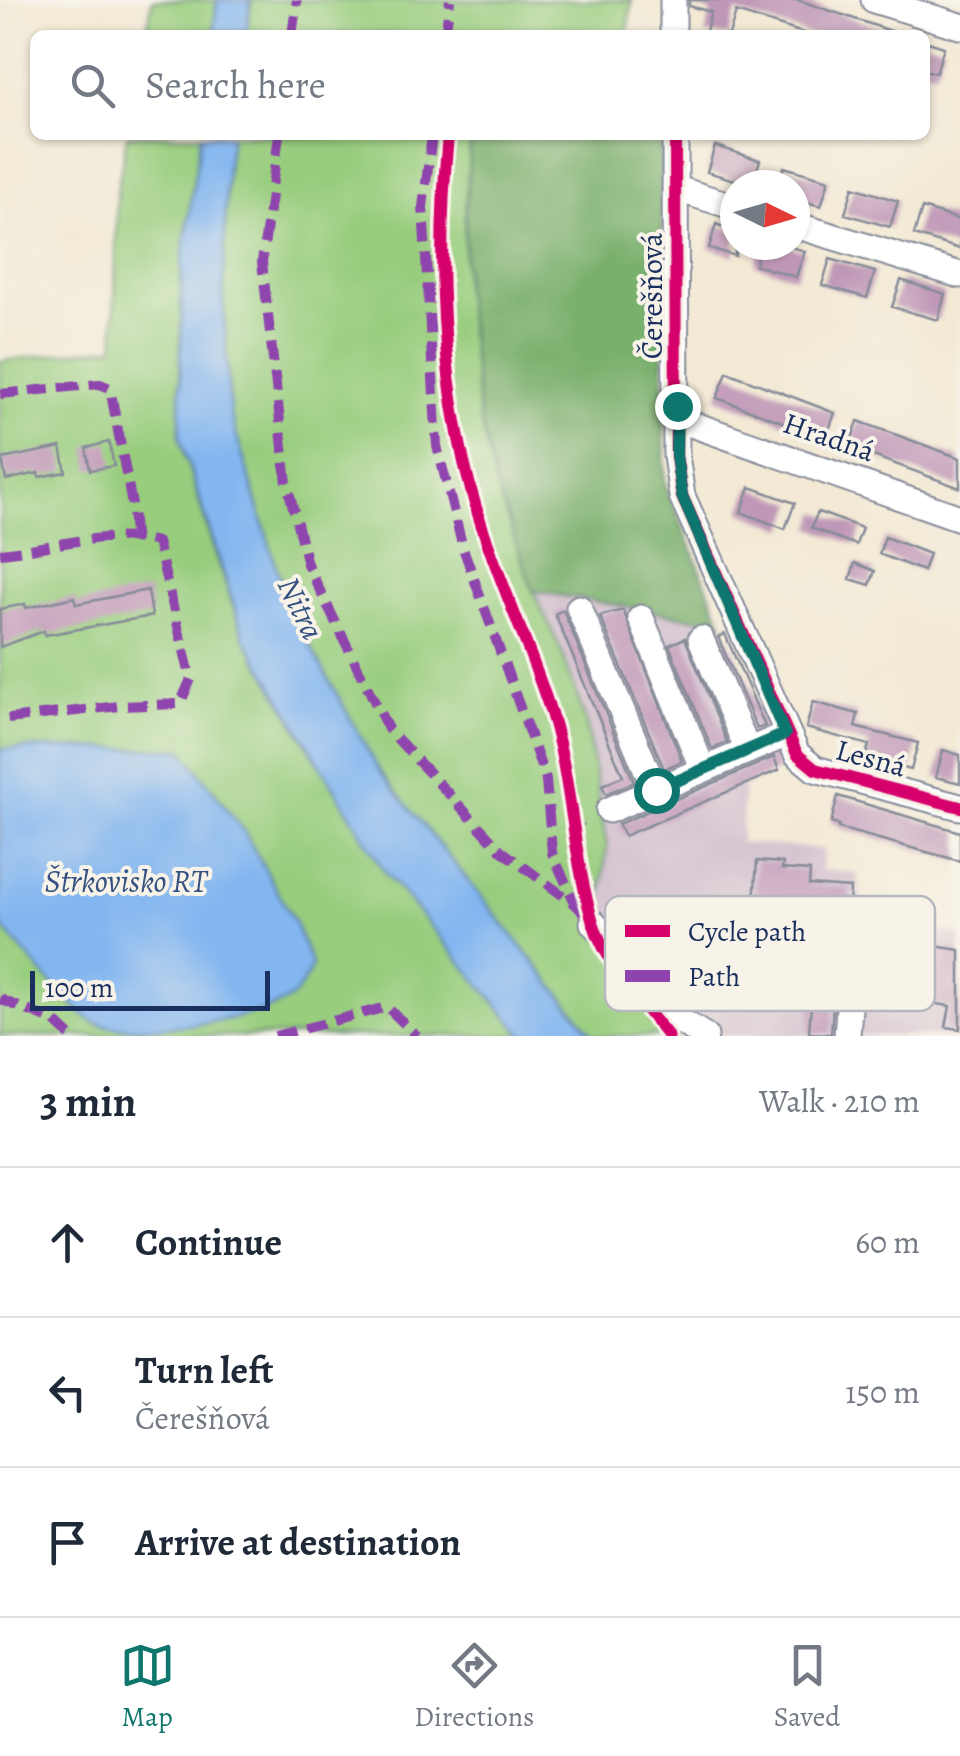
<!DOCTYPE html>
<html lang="en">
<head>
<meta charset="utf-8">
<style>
	body { margin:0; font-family:Alegreya,serif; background:#f6f6f7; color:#1f2937 }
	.compass { position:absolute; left:720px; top:170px; width:90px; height:90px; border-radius:50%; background:#fff; box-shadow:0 2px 8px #0004; rotate:95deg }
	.scale { position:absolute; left:30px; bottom:25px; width:240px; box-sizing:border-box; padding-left:10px; border:5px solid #1b2f5e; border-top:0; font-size:28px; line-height:35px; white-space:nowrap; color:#1b2f5e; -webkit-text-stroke:8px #f7f3e8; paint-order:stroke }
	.stop { position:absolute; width:30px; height:30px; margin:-22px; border:8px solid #0f766e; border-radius:50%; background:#fff }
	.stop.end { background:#0f766e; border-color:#fff; box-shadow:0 2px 10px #0008 }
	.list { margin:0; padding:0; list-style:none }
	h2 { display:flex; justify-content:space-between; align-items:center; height:130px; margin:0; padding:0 40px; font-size:42px }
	h2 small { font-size:32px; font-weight:400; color:#747a83 }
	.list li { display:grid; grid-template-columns:65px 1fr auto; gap:30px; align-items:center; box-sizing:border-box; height:150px; padding:0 40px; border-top:2px solid #e0e1e3 }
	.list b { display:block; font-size:38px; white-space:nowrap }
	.list p { margin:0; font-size:32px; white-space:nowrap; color:#747a83 }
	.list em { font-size:32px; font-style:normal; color:#747a83 }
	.icon { flex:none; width:55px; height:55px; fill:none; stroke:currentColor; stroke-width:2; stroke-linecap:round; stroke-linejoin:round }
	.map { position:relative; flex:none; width:960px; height:1036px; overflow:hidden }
	.search { position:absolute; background:#fff; box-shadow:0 2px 8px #0004; left:30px; right:30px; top:30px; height:110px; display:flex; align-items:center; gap:25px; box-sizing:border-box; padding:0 35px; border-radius:15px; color:#747a83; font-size:38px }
	.sheet { height:580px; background:#fff }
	nav { display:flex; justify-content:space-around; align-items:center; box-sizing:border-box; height:140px; border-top:2px solid #e0e1e3; background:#fff; font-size:28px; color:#747a83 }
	nav a { display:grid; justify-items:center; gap:5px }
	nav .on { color:#0f766e }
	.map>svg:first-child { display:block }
	.industrial { fill:#d0bdcd }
	.green { fill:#98cd7e; stroke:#5a7e6e; stroke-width:2.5 }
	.forest { fill:#7ab06d; stroke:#4a7066; stroke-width:2.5 }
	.water { fill:#83b6f0; stroke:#4f72a7; stroke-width:2.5 }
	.building { fill:#bf97b7 }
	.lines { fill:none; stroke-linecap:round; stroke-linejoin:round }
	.minor-casing { stroke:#878c99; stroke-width:29 }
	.path { stroke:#878c99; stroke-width:2.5; stroke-dasharray:2.5 8; stroke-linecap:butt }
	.minor { stroke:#fff; stroke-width:25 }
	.quiet { stroke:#8e44ad; stroke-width:10; stroke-dasharray:20 10; stroke-linecap:butt }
	.cycleway-casing { stroke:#f7f3e8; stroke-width:19 }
	.cycleway { stroke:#d6006c; stroke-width:12 }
	.route { stroke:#0f766e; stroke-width:12 }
	.labels { text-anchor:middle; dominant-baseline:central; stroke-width:8; stroke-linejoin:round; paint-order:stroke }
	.street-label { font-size:30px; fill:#1b2f5e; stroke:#f7f3e8 }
	.water-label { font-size:32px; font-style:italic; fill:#355182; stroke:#f7f3e8 }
	.key { fill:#f7f3e8; stroke:#b5b8bf; stroke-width:2.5 }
	.key-label { font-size:28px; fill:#1b2f5e }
</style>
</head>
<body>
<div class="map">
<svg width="960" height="1036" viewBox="0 0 960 1036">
	<rect width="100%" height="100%" fill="#f7f3e8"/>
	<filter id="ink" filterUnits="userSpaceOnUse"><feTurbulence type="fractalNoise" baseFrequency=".01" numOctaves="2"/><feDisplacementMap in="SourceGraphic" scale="20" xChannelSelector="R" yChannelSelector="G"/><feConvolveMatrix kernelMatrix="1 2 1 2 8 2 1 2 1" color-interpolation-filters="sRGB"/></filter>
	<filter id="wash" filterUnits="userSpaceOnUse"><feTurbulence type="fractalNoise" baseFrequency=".0048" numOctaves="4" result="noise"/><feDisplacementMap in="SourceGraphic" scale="40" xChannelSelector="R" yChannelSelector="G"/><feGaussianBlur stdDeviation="2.25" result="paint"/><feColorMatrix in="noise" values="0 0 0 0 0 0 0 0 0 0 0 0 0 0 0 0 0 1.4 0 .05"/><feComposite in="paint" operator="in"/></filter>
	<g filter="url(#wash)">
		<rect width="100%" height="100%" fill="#f3e9d4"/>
		<path class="industrial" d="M533,591L722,623L789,766L744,786L741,843L823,849L822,870L857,873L864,915L960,935V1036H706L599,912L607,845L586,722L562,652Z"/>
		<path class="green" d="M152,0H217L213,35H146Z
			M251,0H632L627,35H246Z
			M127,135H201L182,261L180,438L212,544L244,637L315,757L492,999L524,1036H0V361L114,347L117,190Z
			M231,135H471L465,216L464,288L480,419L496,486L533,591L562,652L586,722L607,846L599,912L706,1036H594L380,772L288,606L230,413L223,298L227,165Z"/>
		<path class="forest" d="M471,135H661L665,483L722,623L533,591L496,486L480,419L464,288L465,216Z"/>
		<path class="water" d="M217,0H251L246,35H213Z
			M201,135H231L227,165L223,298L230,413L288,606L380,772L594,1036H524L384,871L244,637L180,438L182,261Z
			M28,748L182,749L244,832L294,921L312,966C307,975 300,992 291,998C261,1021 132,1036 96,1023C76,1015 17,944 0,924V749Z"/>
		<g id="blocks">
			<path class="building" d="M689,0H798L894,32V35H810L736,12L729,35H705L711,12L689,6Z
				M925,41L944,47L936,73L925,70Z
				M715,146L760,160L752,185L707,172Z
				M784,167L829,180L821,206L795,199V185H778Z
				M853,187L898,201L890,227L845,214Z
				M922,208L960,220V249L914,235Z
				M716,224L735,232V256L709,248Z
				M761,245H784L805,251L796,277L755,265Z
				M830,259L875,272L867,298L822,285Z
				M901,280L945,294L938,320L892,307Z
				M727,372L835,413L826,438L717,398Z
				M858,421L960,458V488L849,447Z
				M109,442L114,466L90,470L86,448Z
				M61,447L66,472L39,477L38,473L6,480L2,459Z
				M750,487L795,503L785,529L741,512Z
				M818,512L862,528L856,545L811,528Z
				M885,537L929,554L923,571L879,554Z
				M855,563L875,571L870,585L850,579Z
				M148,590L152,616L45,635L44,631L0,647V609L25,604L26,608L74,597L76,604Z
				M563,610L634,782L606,794L602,785L623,776L555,614Z
				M623,610L682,761L664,769L600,616Z
				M725,634L765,726L757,729L718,637Z
				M685,638L727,742L712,749L669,645Z
				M813,702L858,714L855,727L918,743L911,770L865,758L869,745L806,728Z
				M943,750L960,755V783L936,777Z
				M774,757L779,770L624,836L618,824Z
				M838,796L960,832V861L838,828L839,825L831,823Z
				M757,861L783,863L782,869L810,871L809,885L850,888L849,910L808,907L805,944L837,946L831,1034L809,1033L814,961L750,956Z
				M871,936L960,950V1029L946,1027L950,1006L866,993Z"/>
		</g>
	</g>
	<g filter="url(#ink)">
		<use href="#blocks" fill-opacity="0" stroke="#878c99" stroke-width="2.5"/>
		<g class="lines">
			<g class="minor-casing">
				<path id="minor" d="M673,0V35
					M874,0L960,26
					M675,135L676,456L682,496L797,754L815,769L960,807
					M677,189L735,207
					M795,225L960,275
					M677,419L960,518
					M579,608L655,790
					M641,618L703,770
					M701,639L748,751
					M609,810L785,735
					M593,923L684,1023L705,1036
					M847,1036L855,925"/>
			</g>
			<path class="path" d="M573,830L590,821"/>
			<use href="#minor" class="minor"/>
			<path class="quiet" d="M292,35L297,0
				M445,35L450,0
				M279,135L262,262L287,483L307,564L388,729L502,851L576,905L589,918
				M432,135L423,207L437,446L463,548L546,780L552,853L576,905
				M0,394L100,384L110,388L132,505L134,537
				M0,553C53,548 105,529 157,542L191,679L180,704L119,706L0,720
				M0,999L54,1021L70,1036
				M275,1036L387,1007L417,1036"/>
			<g class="cycleway-casing">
				<path id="cycleway" d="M448,135C437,252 440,376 471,490C492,567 527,638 551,713C572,780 572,854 593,922C606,964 641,1002 668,1036
					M675,135L676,456L682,496L797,754L815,769L960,807"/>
			</g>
			<use href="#cycleway" class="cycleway"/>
		</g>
	</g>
	<g class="lines" filter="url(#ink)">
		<path class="route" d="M656,790L785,734L682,496L676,456L677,406"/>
	</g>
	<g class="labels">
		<g class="street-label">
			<text transform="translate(652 296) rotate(-90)">Čerešňová</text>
			<text transform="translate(829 437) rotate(19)">Hradná</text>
			<text transform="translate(871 758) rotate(15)">Lesná</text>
		</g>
		<g class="water-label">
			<text transform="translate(301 608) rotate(64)">Nitra</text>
			<text x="126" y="881">Štrkovisko RT</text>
		</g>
	</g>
	<rect x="605" y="896" width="330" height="115" rx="15" class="key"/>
	<rect x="625" y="925" width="45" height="12" fill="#d6006c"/>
	<rect x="625" y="970" width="45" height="12" fill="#8e44ad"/>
	<g class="key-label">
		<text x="688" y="941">Cycle path</text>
		<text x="688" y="986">Path</text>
	</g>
</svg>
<svg class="compass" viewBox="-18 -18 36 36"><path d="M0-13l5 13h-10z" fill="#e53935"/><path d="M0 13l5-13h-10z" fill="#747a83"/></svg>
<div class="scale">100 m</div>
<div class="stop" style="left:656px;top:790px"></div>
<div class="stop end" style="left:677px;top:406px"></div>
<div class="search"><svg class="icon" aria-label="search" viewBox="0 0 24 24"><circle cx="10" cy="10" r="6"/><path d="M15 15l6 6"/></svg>Search here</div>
</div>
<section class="sheet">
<h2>3 min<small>Walk · 210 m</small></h2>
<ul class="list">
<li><svg class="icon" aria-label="ahead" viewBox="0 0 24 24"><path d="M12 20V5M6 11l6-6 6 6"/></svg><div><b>Continue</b></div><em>60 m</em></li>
<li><svg class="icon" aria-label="left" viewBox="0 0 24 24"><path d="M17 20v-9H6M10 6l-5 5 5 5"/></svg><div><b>Turn left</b><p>Čerešňová</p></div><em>150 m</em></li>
<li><svg class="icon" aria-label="arrive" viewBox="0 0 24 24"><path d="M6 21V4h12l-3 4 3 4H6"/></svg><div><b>Arrive at destination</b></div></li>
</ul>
</section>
<nav>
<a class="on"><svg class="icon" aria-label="map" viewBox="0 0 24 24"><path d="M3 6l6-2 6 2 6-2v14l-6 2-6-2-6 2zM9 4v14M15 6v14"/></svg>Map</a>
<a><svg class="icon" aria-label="directions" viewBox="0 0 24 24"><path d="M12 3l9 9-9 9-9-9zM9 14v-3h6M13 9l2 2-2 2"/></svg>Directions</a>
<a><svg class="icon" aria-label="saved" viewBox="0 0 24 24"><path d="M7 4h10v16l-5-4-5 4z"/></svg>Saved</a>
</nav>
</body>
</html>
